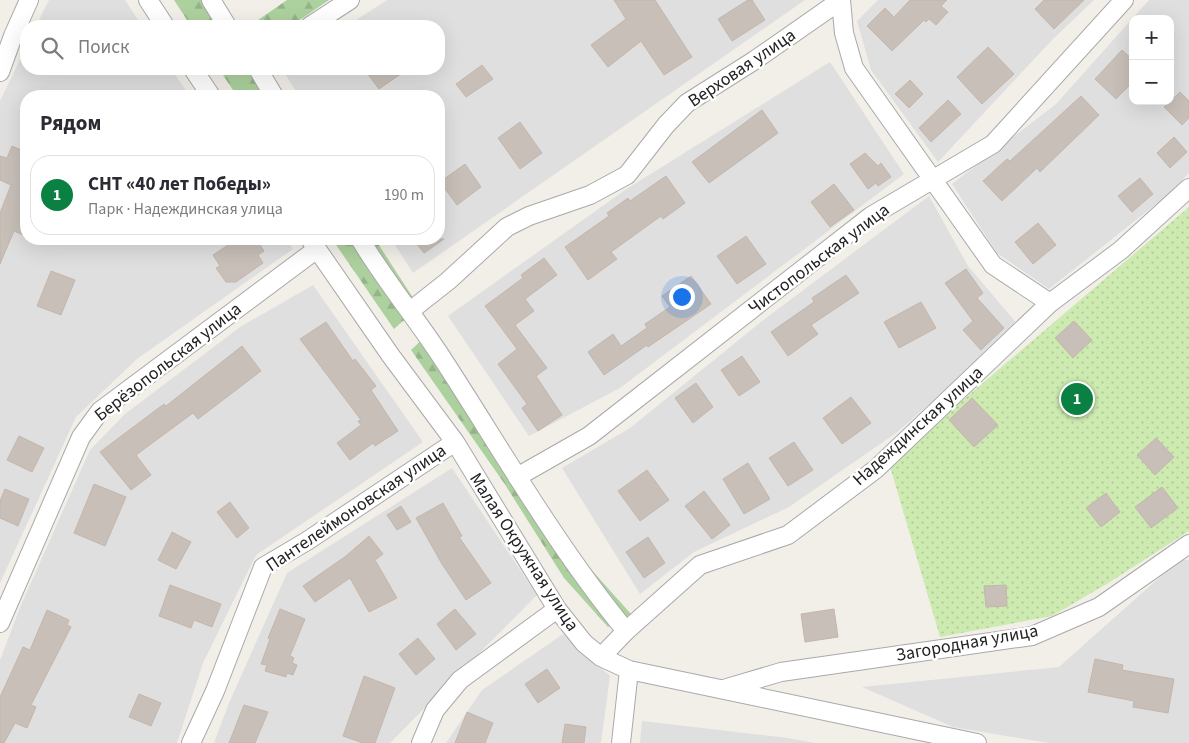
<!DOCTYPE html>
<html lang="ru">
<head>
<meta charset="utf-8">
<style>
	body { margin:0; font-family:"Source Sans 3",sans-serif; background:#f7f7f7; color:#2b2b33 }
	.controls { position:absolute; right:15px; top:15px; display:grid; overflow:hidden; border-radius:10px; box-shadow:0 5px 20px #0002 }
	.controls button { width:45px; height:45px; display:grid; place-items:center; padding:0; border:0; border-bottom:1px solid #e1e1e2; background:#fff; color:#2b2b33; font:25px sans-serif }
	.you { position:absolute; left:681px; top:296px; width:18px; height:18px; margin:-12px; border:4px solid #fff; border-radius:50%; background:#1a73e8; box-shadow:0 0 0 8px #1a73e833 }
	.badge { display:grid; place-items:center; width:32px; height:32px; border-radius:50%; background:#0b8043; color:#fff; font-size:16px; font-weight:700 }
	.pin { position:absolute; translate:-50% -50%; border:2px solid #fff; box-shadow:0 1px 5px #0006 }
	.list { margin:0; padding:0; list-style:none }
	h2 { display:flex; justify-content:space-between; align-items:center; height:65px; margin:0; padding:0 20px; font-size:21px }
	h2 small { font-size:16px; font-weight:400; color:#7c7c81 }
	.list li { display:grid; grid-template-columns:32px 1fr auto; gap:15px; align-items:center; box-sizing:border-box; height:80px; margin:0 10px 10px; padding:0 10px; border:1px solid #e1e1e2; border-radius:20px }
	.list b { display:block; font-size:19px; white-space:nowrap }
	.list p { margin:0; font-size:16px; white-space:nowrap; color:#7c7c81 }
	.list em { font-size:16px; font-style:normal; color:#7c7c81 }
	.icon { flex:none; width:28px; height:28px; fill:none; stroke:currentColor; stroke-width:2; stroke-linecap:round; stroke-linejoin:round }
	.map { position:relative; flex:none; width:1189px; height:743px; overflow:hidden }
	.search { position:absolute; background:#fff; box-shadow:0 5px 20px #0002; left:20px; top:20px; width:425px; height:55px; display:flex; align-items:center; gap:12px; box-sizing:border-box; padding:0 18px; border-radius:20px; color:#7c7c81; font-size:19px }
	.panel { position:absolute; background:#fff; box-shadow:0 5px 20px #0002; left:20px; top:90px; width:425px; height:155px; border-radius:20px }
	.map>svg:first-child { display:block }
	.residential { fill:#e0dfdf; fill-rule:evenodd }
	.forest { fill:url(#forest-firs) }
	.garden { fill:url(#garden-dots) }
	.building { fill:#c7bfb8; stroke:#c4b6ab }
	.lines { fill:none; stroke-linecap:round; stroke-linejoin:round }
	.minor-casing { stroke:#a9a9a9; stroke-width:20 }
	.minor { stroke:#fff; stroke-width:18 }
	.labels { text-anchor:middle; dominant-baseline:central; stroke-width:5; stroke-linejoin:round; paint-order:stroke }
	.street-label { font-size:18px; fill:#222; stroke:#fff }
</style>
</head>
<body>
<div class="map">
<svg width="1189" height="743" viewBox="0 0 1189 743">
	<defs>
		<pattern id="forest-firs" width="22" height="20" patternUnits="userSpaceOnUse" patternTransform="scale(1.25)"><rect width="22" height="20" fill="#add19e"/><path d="M5 1l3.5 6h-7zM16 11l3.5 6h-7z" fill="#95b388"/></pattern>
		<pattern id="garden-dots" width="8" height="8" patternUnits="userSpaceOnUse" patternTransform="scale(1.25)"><rect width="8" height="8" fill="#cdebb0"/><path d="M2 2h.1M6 6h.1" fill="none" stroke="#b0c997" stroke-width="1.8" stroke-linecap="round"/></pattern>
	</defs>
	<rect width="100%" height="100%" fill="#f2efe9"/>
	<path class="residential" d="M49,0H125L142,26H36Z
		M387,0H805L413,273L391,239H439V96H299L282,69H439V26H347Z
		M878,0H1094L1053,39L938,162L871,70L857,21Z
		M1149,0H1189V173L1170,193L1049,289L997,253L952,184L1056,104ZM1133,19H1170V101H1133Z
		M26,47V69H171L190,96H26V239H286L293,249L137,359L76,417L0,583V101Z
		M830,62L904,174L620,388L529,436L448,316L625,190Z
		M929,196L968,266L1019,326L896,433L789,507L694,552L640,594L562,468L630,428L766,318Z
		M313,285L423,442L256,555L203,663L177,743H0V660L21,605L90,450L125,414L240,327Z
		M452,468L537,595L390,743H214L229,703L287,573Z
		M1179,560H1189V743H1048L953,727L862,687L1059,667Z
		M563,634L610,676L601,743H446L482,690Z
		M642,721L788,738L815,743H640Z"/>
	<path class="forest" d="M174,0H206L223,26H191Z
		M287,0H329L291,26H259L258,20Z
		M219,69H251L271,96H237Z
		M332,239H375L419,307L394,329Z
		M430,332L571,547L631,614L608,627L564,578L504,483L411,350Z"/>
	<path class="garden" d="M1189,207V531L1110,582L1052,616L940,637L889,463Z"/>
	<path class="building" d="M614,0H655L692,57L664,75L641,41L608,67L591,45L626,19Z
		M748,0H752L765,20L732,41L718,19Z
		M910,0H947L941,6L948,12L936,25L929,19L926,22L924,20L892,51L867,26L885,8L894,17Z
		M1044,0H1084L1054,29L1035,9Z
		M988,47L1014,74L982,104L957,77Z
		M1122,50L1133,60L1128,66L1133,71V82L1116,99L1095,79Z
		M482,65L493,79L466,97L456,84Z
		M364,69H408L379,89Z
		M910,80L923,94L909,108L895,94Z
		M1180,92L1189,101V118L1182,125L1164,107Z
		M1081,96L1099,115L1040,172L1037,168L1002,201L983,181L1007,159L1010,161Z
		M948,100L961,114L931,142L919,128Z
		M762,110L778,133L709,183L692,162Z
		M520,122L542,153L520,169L498,138Z
		M1174,137L1187,152L1170,168L1157,153Z
		M12,146L26,152V185L21,197L26,199V236L14,231L0,264V213L11,185L0,180V156L7,158Z
		M865,153L878,166L881,163L891,177L878,186L876,183L868,189L850,164Z
		M465,164L481,187L457,205L440,182Z
		M666,176L685,203L663,219L661,216L611,252L617,259L588,280L565,247L609,216L607,213L628,198L630,201Z
		M1140,178L1153,194L1132,212L1118,196Z
		M834,184L854,210L830,227L811,202Z
		M1038,223L1056,245L1033,264L1015,242Z
		M746,236L766,264L737,284L717,256Z
		M237,239H256L264,251L258,255L263,263L236,282H226L216,268L220,266L213,255Z
		M413,239H444L424,253Z
		M544,258L557,275L525,299L534,311L515,325L547,368L536,376L562,415L538,431L522,408L527,404L498,364L517,349L485,306L523,278L521,275Z
		M966,269L983,293L977,298L1004,328L981,350L963,330L973,321L945,283Z
		M51,271L75,280L61,315L37,306Z
		M846,275L859,293L811,325L818,334L788,356L771,332L814,302L812,298Z
		M691,276L711,304L648,347L647,345L604,375L588,352L613,334L621,346L647,328L645,324L670,307L662,296Z
		M921,302L936,328L899,348L884,322Z
		M1074,321L1092,340L1073,358L1055,338Z
		M326,322L353,361L355,359L376,386L371,390L398,431L375,446L373,443L350,460L337,443L361,425L358,421L361,420L300,339Z
		M242,346L261,371L198,419L193,413L136,455L151,475L131,490L100,452L164,404L166,406Z
		M742,356L760,382L739,396L721,370Z
		M696,383L713,407L693,423L675,398Z
		M851,397L871,423L842,444L823,418Z
		M972,398L998,425L974,447L949,420Z
		M19,436L44,448L32,472L7,460Z
		M1156,438L1174,457L1155,475L1137,455Z
		M794,442L813,470L788,486L769,458Z
		M748,463L770,499L744,514L723,479Z
		M647,470L669,500L640,521L618,491Z
		M94,484L126,497L105,546L74,533Z
		M1162,487L1178,508L1151,528L1135,507Z
		M5,489L29,499L18,526L0,518V501Z
		M704,491L730,525L712,539L685,506Z
		M1106,493L1120,512L1101,527L1086,508Z
		M230,502L249,528L237,538L217,512Z
		M443,503L462,536L459,537L491,583L466,600L442,564L416,518Z
		M401,506L411,522L397,530L387,515Z
		M172,532L191,542L176,569L158,560Z
		M369,536L383,554L375,560L397,598L369,612L350,578L315,602L303,586L346,556Z
		M648,537L665,563L644,578L626,552Z
		M170,585L221,604L212,627L194,620L191,628L159,616Z
		M1006,585L1007,606L986,607L984,586Z
		M280,609L305,619L290,656L294,658L292,663L297,665L293,675L287,673L286,677L265,671L267,665L261,664L270,639L268,638Z
		M455,609L476,634L456,650L437,624Z
		M834,609L838,637L805,642L801,614Z
		M47,610L69,620L67,625L71,627L31,705L36,707L27,728L15,723L4,743H0V697L23,647L30,650Z
		M418,638L435,659L416,675L399,654Z
		M1095,659L1123,665L1122,670L1174,679L1168,713L1133,707L1134,701L1088,692Z
		M547,669L560,688L538,703L525,684Z
		M364,676L395,688L375,743H363L343,736Z
		M139,694L161,703L151,726L129,717Z
		M244,705L268,712L255,743H229Z
		M467,712L493,723L485,743H455Z
		M565,724L586,727L584,743H562Z"/>
	<g class="lines">
		<g class="minor-casing">
			<path id="minor" d="M148,0L165,26
				M211,0L227,26
				M841,0L844,33L854,68L993,265L1050,303
				M310,26L350,0
				M193,69L211,96
				M258,69L274,96
				M0,72L13,36L29,0
				M310,239L391,356L455,442L557,609L584,643L601,657L629,670L977,743
				M360,239C385,281 417,319 444,361C503,452 557,547 626,631
				M410,311L448,281L507,227L529,216L590,195L627,175L666,125L687,103L755,60L841,0
				M517,477L589,436L871,216L993,144L1124,0
				M0,623L81,437L100,411L317,249
				M601,657L626,631L700,565L788,535L876,469L1050,303L1121,250L1189,188
				M727,688L781,672L1032,636L1099,607L1189,544
				M191,743L215,691L263,567L307,541L455,442
				M421,743L435,710L460,680L557,609
				M621,743L629,670"/>
		</g>
		<use href="#minor" class="minor"/>
	</g>
	<g class="labels">
		<g class="street-label">
			<text transform="translate(742 68) rotate(-34)">Верховая улица</text>
			<text transform="translate(819 259) rotate(-37)">Чистопольская улица</text>
			<text transform="translate(168 362) rotate(-38)">Берёзопольская улица</text>
			<text transform="translate(918 426) rotate(-42)">Надеждинская улица</text>
			<text transform="translate(356 508) rotate(-34)">Пантелеймоновская улица</text>
			<text transform="translate(524 552) rotate(57)">Малая Окружная улица</text>
			<text transform="translate(967 643) rotate(-10)">Загородная улица</text>
		</g>
	</g>
</svg>
<div class="controls">
<button>+</button>
<button>−</button>
</div>
<div class="you"></div>
<div class="pin badge" style="left:1077px;top:399px">1</div>
<div class="search"><svg class="icon" aria-label="search" viewBox="0 0 24 24"><circle cx="10" cy="10" r="6"/><path d="M15 15l6 6"/></svg>Поиск</div>
<section class="panel">
<h2>Рядом<small></small></h2>
<ul class="list">
<li><span class="badge">1</span><div><b>СНТ «40 лет Победы»</b><p>Парк · Надеждинская улица</p></div><em>190 m</em></li>
</ul>
</section>
</div>
</body>
</html>
